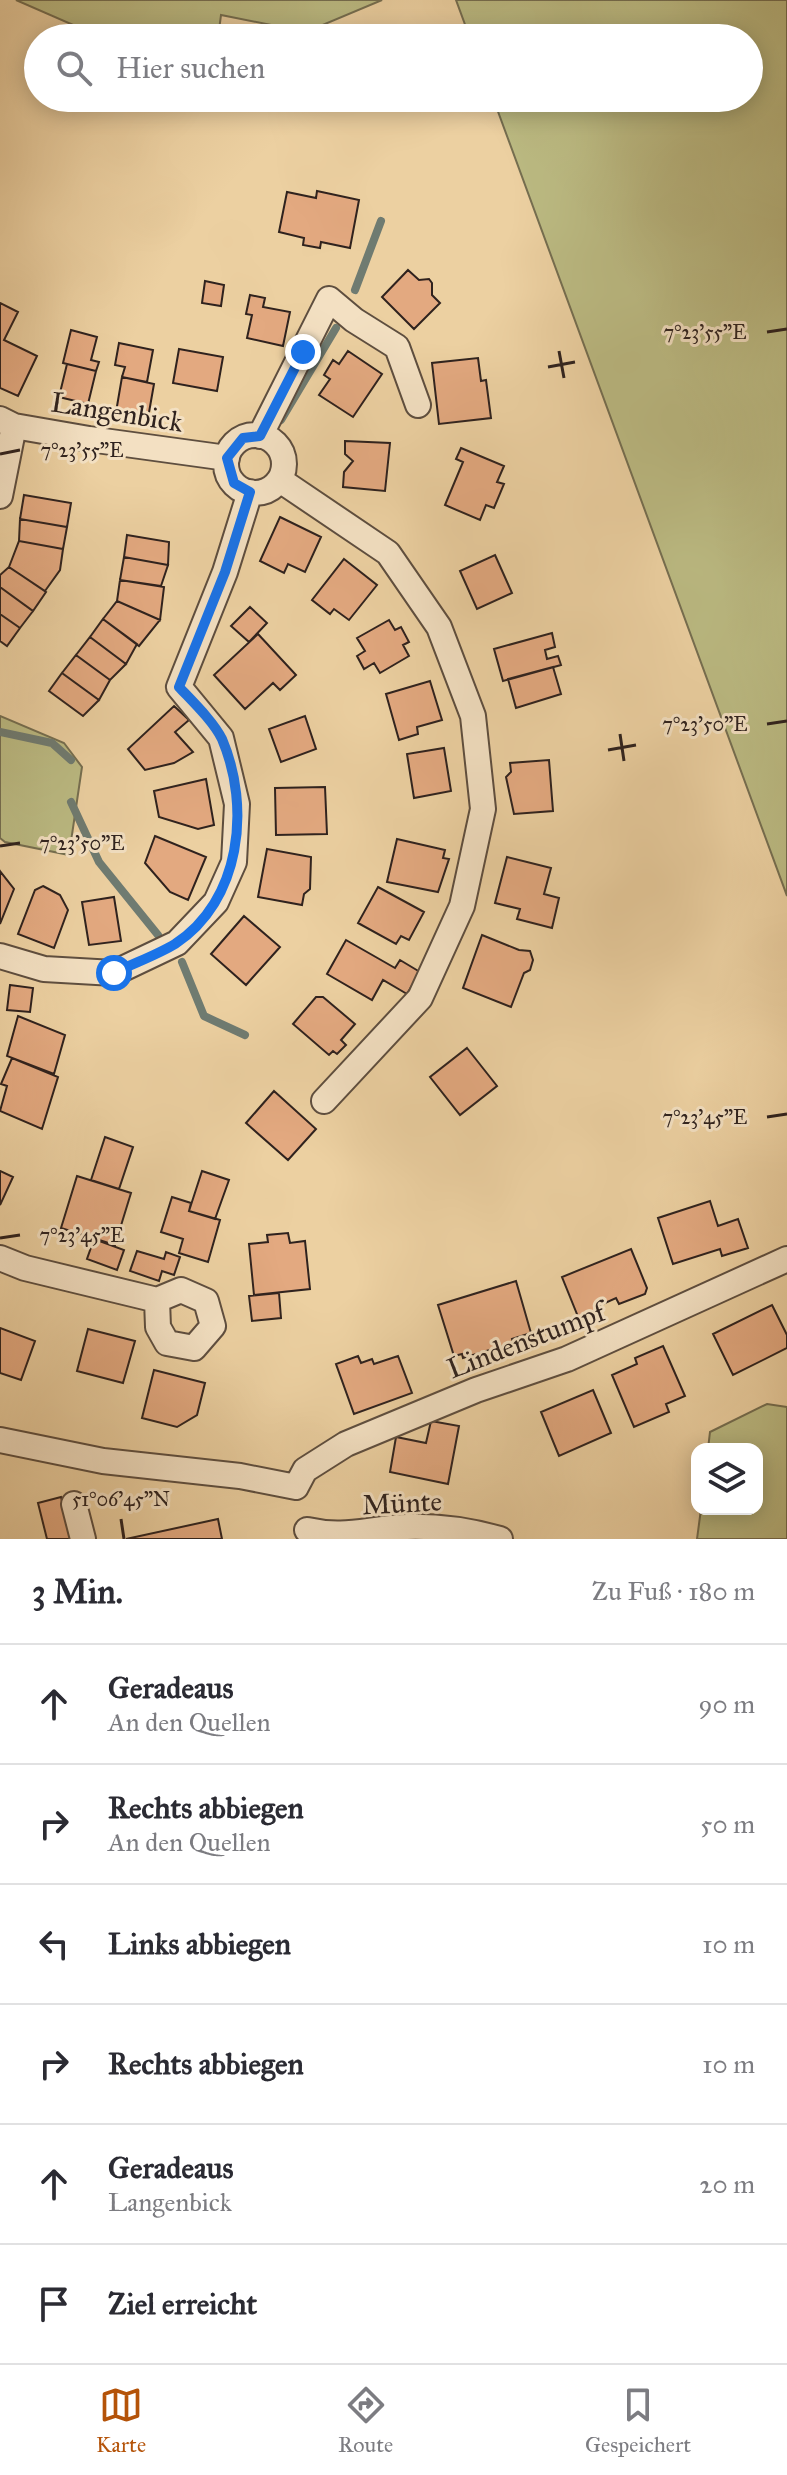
<!DOCTYPE html>
<html lang="de">
<head>
<meta charset="utf-8">
<style>
	body { margin:0; font-family:"IM FELL Great Primer",serif; background:#f7f7f7; color:#2b2b33 }
	.controls { position:absolute; right:24px; bottom:24px; display:grid; overflow:hidden; border-radius:16px; box-shadow:0 4px 20px #0003 }
	.controls button { width:72px; height:72px; display:grid; place-items:center; padding:0; border:0; border-bottom:2px solid #e1e1e2; background:#fff; color:#2b2b33; font:40px sans-serif }
	.stop { position:absolute; width:24px; height:24px; margin:-18px; border:6px solid #1a73e8; border-radius:50%; background:#fff }
	.stop.end { background:#1a73e8; border-color:#fff; box-shadow:0 2px 8px #0008 }
	.list { margin:0; padding:0; list-style:none }
	h2 { display:flex; justify-content:space-between; align-items:center; height:104px; margin:0; padding:0 32px; font-size:34px }
	h2 small { font-size:26px; font-weight:400; color:#7c7c81 }
	.list li { display:grid; grid-template-columns:52px 1fr auto; gap:24px; align-items:center; box-sizing:border-box; height:120px; padding:0 32px; border-top:2px solid #e1e1e2 }
	.list b { display:block; font-size:30px; white-space:nowrap }
	.list p { margin:0; font-size:26px; white-space:nowrap; color:#7c7c81 }
	.list em { font-size:26px; font-style:normal; color:#7c7c81 }
	.icon { flex:none; width:44px; height:44px; fill:none; stroke:currentColor; stroke-width:2; stroke-linecap:round; stroke-linejoin:round }
	.map { position:relative; flex:none; width:787px; height:1539px; overflow:hidden }
	.search { position:absolute; background:#fff; box-shadow:0 4px 20px #0003; left:24px; right:24px; top:24px; height:88px; display:flex; align-items:center; gap:20px; box-sizing:border-box; padding:0 28px; border-radius:44px; color:#7c7c81; font-size:30px }
	.sheet { height:824px; background:#fff }
	nav { display:flex; justify-content:space-around; align-items:center; box-sizing:border-box; height:112px; border-top:2px solid #e1e1e2; background:#fff; font-size:22px; color:#7c7c81 }
	nav a { display:grid; justify-items:center; gap:4px }
	nav .on { color:#b45309 }
	.map>svg:first-child { display:block }
	.green { fill:#bbba82; stroke:#756e50; stroke-width:2 }
	.lines { fill:none; stroke-linecap:round; stroke-linejoin:round }
	.stream { stroke:#6f7b71; stroke-width:8 }
	.building { fill:#e3a980; stroke:#2f221e; stroke-width:2 }
	.minor-casing { stroke:#5e4e3f; stroke-width:28 }
	.minor { stroke:#f3e0c2; stroke-width:24 }
	.route { stroke:#1a73e8; stroke-width:10 }
	.ticks { fill:none; stroke:#2f221e; stroke-width:3 }
	.labels { text-anchor:middle; dominant-baseline:central; stroke-width:6; stroke-linejoin:round; paint-order:stroke }
	.street-label { font-size:28px; fill:#2f221e; stroke:#f3e0c2 }
	.ticks-label { font-size:20px; text-anchor:middle; fill:#2f221e; stroke:#f3e0c2; stroke-width:6; stroke-linejoin:round; paint-order:stroke }
</style>
</head>
<body>
<div class="map">
<svg width="787" height="1539" viewBox="0 0 787 1539">
	<rect width="100%" height="100%" fill="#ecd0a1"/>
	<filter id="stains"><feTurbulence type="fractalNoise" baseFrequency=".0025" numOctaves="4"/><feColorMatrix values="0 0 0 0 .2 0 0 0 0 .09 0 0 0 0 .02 0 0 0 .5 -.17"/></filter>
	<radialGradient id="worn" r=".72"><stop offset=".6" stop-color="#630" stop-opacity="0"/><stop offset="1" stop-color="#630" stop-opacity=".3"/></radialGradient>
	<path class="green" d="M16,0H382L306,32L221,15L218,38H103Z
		M456,0H787V896L493,98H749V38H470Z
		M0,716L64,743L82,767L69,855L5,842L0,838Z
		M767,1404L787,1407V1539H697L701,1509H757V1449H708L710,1432Z"/>
	<g class="lines">
		<path class="stream" d="M355,290L381,221
			M281,420L336,328
			M0,732L52,743L71,760
			M71,802L99,862L158,935
			M182,962L204,1016L245,1035"/>
	</g>
	<path class="building" d="M317,191L359,200L350,248L321,242L320,248L303,245L304,238L279,232L287,192L316,198Z
		M408,270L419,280L429,279L432,283V295L440,303L414,329L382,297Z
		M205,281L224,285L221,306L202,303Z
		M250,295L265,298L263,307L290,312L283,346L247,338L252,315L246,314Z
		M0,303L18,312L4,340L37,356L18,396L0,388Z
		M71,330L97,337L91,360L99,362L96,371L63,363Z
		M119,343L153,350L147,382L122,377L125,367L115,365Z
		M179,349L223,357L217,391L173,383Z
		M348,351L382,374L353,417L319,395L330,379L324,375L333,360L339,364Z
		M478,358L481,381L486,380L491,418L439,424L432,363Z
		M67,364L96,371L88,404L59,397Z
		M122,377L154,384L148,418L116,412Z
		M345,441L390,443L385,491L343,487L344,472L353,461L345,454Z
		M461,448L504,466L497,482L504,484L494,508L486,505L480,520L445,505L463,462L456,459Z
		M24,495L71,503L67,527L20,519Z
		M280,517L321,537L305,572L288,564L284,573L260,561Z
		M20,519L67,527L63,549L19,541Z
		M127,535L169,542L168,565L124,557Z
		M19,541L63,549L60,570L45,591L9,567Z
		M495,555L512,593L477,609L460,571Z
		M124,557L168,565L161,586L120,580Z
		M344,559L377,585L349,620L334,609L330,614L312,600Z
		M9,567L46,592L33,611L0,587V575Z
		M120,580L164,587L160,620L117,601Z
		M0,587L33,611L20,628L0,614Z
		M117,601L160,620L139,646L103,619Z
		M250,607L267,623L249,642L231,626Z
		M0,614L20,628L7,646L0,641Z
		M103,619L137,644L126,664L90,637Z
		M389,620L395,630L401,627L409,642L403,645L409,656L380,673L374,663L364,669L357,656L365,651L357,638Z
		M552,633L555,647L545,650L547,659L558,656L561,665L503,681L494,649Z
		M258,634L296,675L280,690L273,683L245,709L214,675Z
		M90,637L126,664L110,680L76,655Z
		M76,655L110,680L99,700L62,673Z
		M553,667L561,694L516,708L508,679Z
		M62,673L99,700L83,716L49,691Z
		M430,681L442,720L417,727L418,734L399,740L386,694Z
		M174,706L189,720L175,732L193,752L174,763L145,770L128,749Z
		M305,716L316,749L281,762L269,729Z
		M444,748L451,791L414,798L407,754Z
		M549,760L553,811L514,814L506,777L511,772L510,763Z
		M206,779L214,825L198,829L159,817L154,791Z
		M325,787L327,834L276,835L275,788Z
		M155,836L206,857L188,900L170,892L145,863Z
		M397,839L445,850L443,858L449,859L438,892L387,882Z
		M267,849L311,857L310,889L304,894L302,905L258,897Z
		M507,857L551,868L544,894L559,898L552,928L517,919L520,909L495,903Z
		M0,871L14,889L0,924Z
		M43,886L60,895L68,910L54,948L18,934L35,890Z
		M378,887L424,912L409,940L401,936L396,944L358,923Z
		M114,897L121,941L89,945L82,902Z
		M244,916L280,947L246,985L211,954Z
		M482,935L519,950L530,951L533,960L530,970L524,973L511,1007L463,988Z
		M346,940L395,968L400,960L420,972L407,994L383,980L372,1000L327,974Z
		M10,985L33,988L30,1012L7,1010Z
		M316,997H323L355,1024L341,1040L346,1045L337,1054L333,1051L329,1055L293,1024Z
		M18,1016L65,1035L54,1074L7,1056Z
		M467,1048L497,1086L460,1115L430,1077Z
		M12,1058L58,1077L42,1129L0,1111L7,1086L1,1084Z
		M274,1091L316,1129L288,1160L246,1123Z
		M105,1137L133,1147L119,1189L91,1180Z
		M0,1171L13,1177L0,1205Z
		M202,1171L229,1180L215,1219L189,1211Z
		M77,1176L131,1193L115,1245L61,1228Z
		M172,1197L191,1203L189,1211L220,1220L208,1262L179,1253L183,1239L161,1232Z
		M710,1201L718,1226L738,1219L748,1248L722,1256L720,1249L673,1264L658,1218Z
		M288,1233L290,1243L305,1241L310,1289L254,1295L249,1244L268,1242L267,1235Z
		M94,1239L124,1250L117,1270L87,1259Z
		M631,1249L647,1288L645,1294L619,1304L616,1298L596,1307L600,1316L581,1324L562,1277Z
		M137,1251L164,1259L166,1252L180,1257L174,1275L162,1271L159,1281L130,1271Z
		M516,1281L531,1333L512,1339L513,1343L463,1358L462,1354L454,1356L438,1305Z
		M279,1293L281,1318L252,1321L249,1296Z
		M772,1305L787,1335V1348L733,1375L713,1334Z
		M0,1328L35,1341L21,1380L0,1373Z
		M88,1329L135,1341L123,1383L77,1371Z
		M663,1346L685,1396L666,1404L669,1412L634,1427L612,1375L637,1364L635,1358Z
		M358,1356L361,1363L372,1359L374,1364L398,1356L412,1393L354,1414L336,1364Z
		M154,1370L205,1383L197,1415L177,1427L142,1418Z
		M593,1390L611,1433L559,1456L541,1412Z
		M431,1421L459,1426L448,1484L390,1472L396,1437L426,1443Z
		M61,1497L72,1539H47L38,1503Z
		M218,1519L222,1539H126Z"/>
	<g class="lines">
		<g class="minor-casing">
			<path id="minor" d="M0,419L14,426L89,439L227,458
				M226 464a29 29 0 1 1 58 0a29 29 0 1 1-58 0Z
				M260,436L329,299L354,320L397,347L418,405
				M280,480L388,553L439,627L473,716L483,809L462,906L420,998L324,1101
				M0,496L14,426
				M0,956L44,969L114,973L177,943L216,902L234,862L237,804L221,738L179,687L225,572L250,492
				M0,1258L25,1268L157,1300L181,1290L206,1301L213,1326L194,1348L167,1343L158,1327L157,1300
				M0,1440L103,1461L240,1476L296,1487
				M296,1487L305,1470L346,1444L476,1390L567,1359L787,1259
				M74,1504L83,1539
				M307,1530C346,1539 368,1528 407,1527C438,1526 471,1531 500,1539"/>
		</g>
		<use href="#minor" class="minor"/>
	</g>
	<g class="lines">
		<path class="route" d="M114,973C134,963 157,955 175,944C241,901 251,807 222,739C213,721 193,702 179,687L225,572L250,492L234,483L227,458L243,438L260,436L303,352"/>
	</g>
	<path class="ticks" d="M767,332L787,329M559,351L564,378M548,367L575,362M0,454L20,450M767,724L787,721M620,734L624,761M608,750L636,745M0,846L20,843M767,1117L787,1114M0,1238L20,1235M121,1519L124,1539"/>
	<g class="labels">
		<g class="street-label">
			<text transform="translate(117 412) rotate(9)">Langenbick</text>
			<text transform="translate(526 1340) rotate(-21)">Lindenstumpf</text>
			<text transform="translate(402 1503) rotate(-3)">Münte</text>
		</g>
	</g>
	<g class="ticks-label">
		<text x="705" y="339">7°23'55"E</text>
		<text x="82" y="457">7°23'55"E</text>
		<text x="705" y="731">7°23'50"E</text>
		<text x="82" y="850">7°23'50"E</text>
		<text x="705" y="1124">7°23'45"E</text>
		<text x="82" y="1242">7°23'45"E</text>
		<text x="121" y="1506">51°06'45"N</text>
	</g>
	<rect width="100%" height="100%" filter="url(#stains)"/>
	<rect width="100%" height="100%" fill="url(#worn)"/>
</svg>
<div class="controls">
<button><svg class="icon" aria-label="layers" viewBox="0 0 24 24"><path d="M12 4l9 5-9 5-9-5zM3 14l9 5 9-5"/></svg></button>
</div>
<div class="stop" style="left:114px;top:973px"></div>
<div class="stop end" style="left:303px;top:352px"></div>
<div class="search"><svg class="icon" aria-label="search" viewBox="0 0 24 24"><circle cx="10" cy="10" r="6"/><path d="M15 15l6 6"/></svg>Hier suchen</div>
</div>
<section class="sheet">
<h2>3 Min.<small>Zu Fuß · 180 m</small></h2>
<ul class="list">
<li><svg class="icon" aria-label="ahead" viewBox="0 0 24 24"><path d="M12 20V5M6 11l6-6 6 6"/></svg><div><b>Geradeaus</b><p>An den Quellen</p></div><em>90 m</em></li>
<li><svg class="icon" aria-label="right" viewBox="0 0 24 24"><path d="M7 20v-9h11M14 6l5 5-5 5"/></svg><div><b>Rechts abbiegen</b><p>An den Quellen</p></div><em>50 m</em></li>
<li><svg class="icon" aria-label="left" viewBox="0 0 24 24"><path d="M17 20v-9H6M10 6l-5 5 5 5"/></svg><div><b>Links abbiegen</b></div><em>10 m</em></li>
<li><svg class="icon" aria-label="right" viewBox="0 0 24 24"><path d="M7 20v-9h11M14 6l5 5-5 5"/></svg><div><b>Rechts abbiegen</b></div><em>10 m</em></li>
<li><svg class="icon" aria-label="ahead" viewBox="0 0 24 24"><path d="M12 20V5M6 11l6-6 6 6"/></svg><div><b>Geradeaus</b><p>Langenbick</p></div><em>20 m</em></li>
<li><svg class="icon" aria-label="arrive" viewBox="0 0 24 24"><path d="M6 21V4h12l-3 4 3 4H6"/></svg><div><b>Ziel erreicht</b></div></li>
</ul>
</section>
<nav>
<a class="on"><svg class="icon" aria-label="map" viewBox="0 0 24 24"><path d="M3 6l6-2 6 2 6-2v14l-6 2-6-2-6 2zM9 4v14M15 6v14"/></svg>Karte</a>
<a><svg class="icon" aria-label="directions" viewBox="0 0 24 24"><path d="M12 3l9 9-9 9-9-9zM9 14v-3h6M13 9l2 2-2 2"/></svg>Route</a>
<a><svg class="icon" aria-label="saved" viewBox="0 0 24 24"><path d="M7 4h10v16l-5-4-5 4z"/></svg>Gespeichert</a>
</nav>
</body>
</html>
